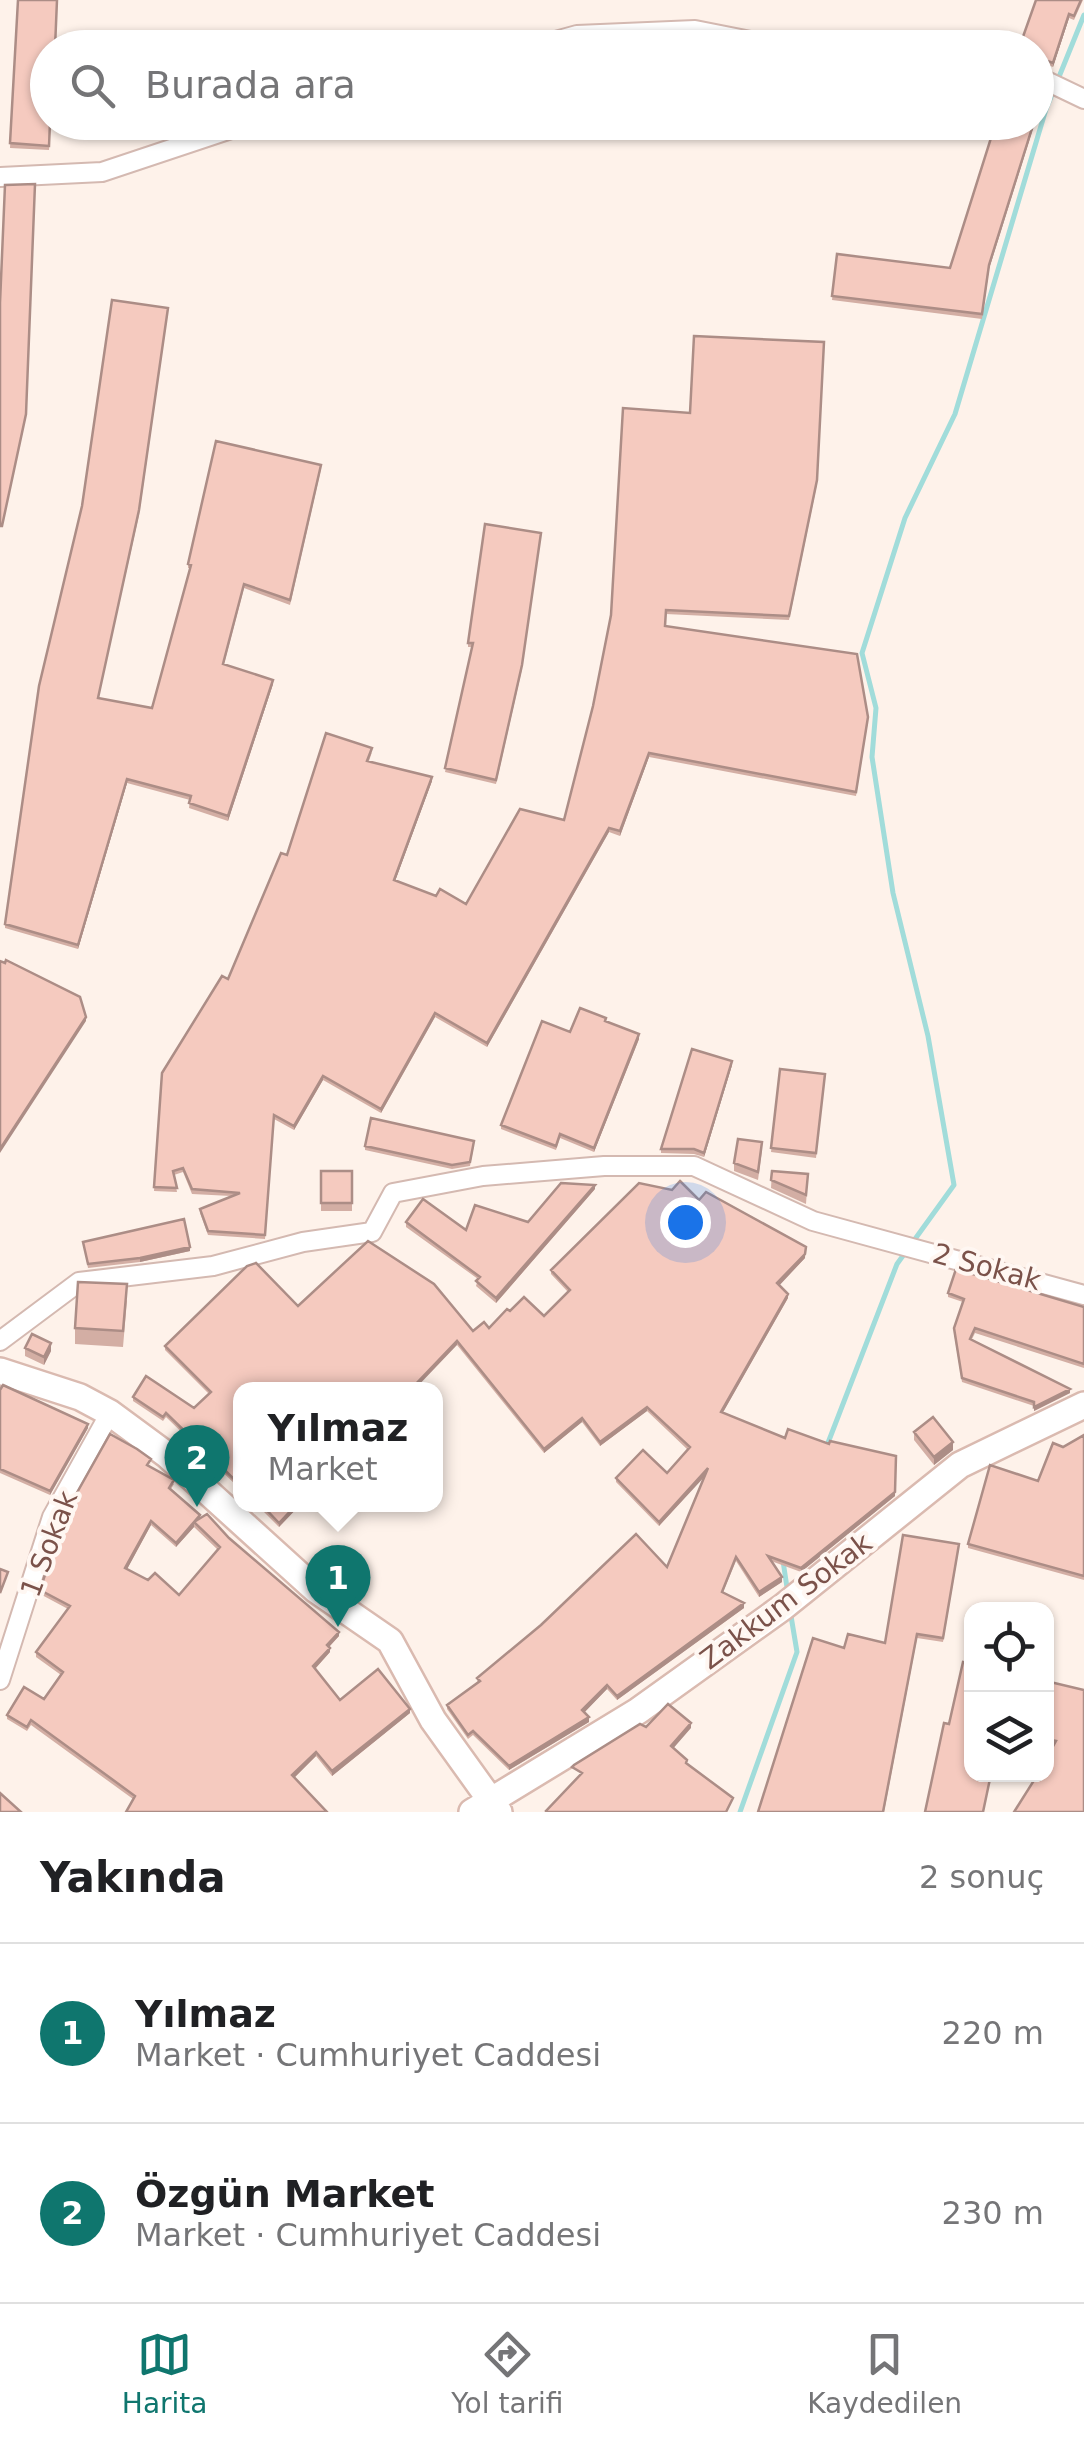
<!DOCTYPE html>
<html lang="tr">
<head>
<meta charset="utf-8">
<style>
	body { margin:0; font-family:"DejaVu Sans",sans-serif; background:#f6f6f6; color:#202124 }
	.controls { position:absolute; right:30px; bottom:30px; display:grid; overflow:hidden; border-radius:20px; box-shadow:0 2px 8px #0004 }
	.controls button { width:90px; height:90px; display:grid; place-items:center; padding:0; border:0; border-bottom:2px solid #e0e0e0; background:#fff; color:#202124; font:50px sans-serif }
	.you { position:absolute; left:685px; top:1222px; width:35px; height:35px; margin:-25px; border:8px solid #fff; border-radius:50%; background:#1a73e8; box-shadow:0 0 0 15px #1a73e833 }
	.badge { display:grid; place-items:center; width:65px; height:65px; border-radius:50%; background:#0f766e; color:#fff; font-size:32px; font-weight:700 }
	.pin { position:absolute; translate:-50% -82px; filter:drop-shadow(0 2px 5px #0008) }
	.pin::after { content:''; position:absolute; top:52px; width:35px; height:30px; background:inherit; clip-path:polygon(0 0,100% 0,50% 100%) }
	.popup { position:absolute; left:233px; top:1382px; width:210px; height:130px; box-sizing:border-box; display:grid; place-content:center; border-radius:20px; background:#fff; filter:drop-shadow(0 2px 8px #0005); font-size:32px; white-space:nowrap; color:#757577 }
	.popup b { font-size:38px; color:#202124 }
	.popup::after { content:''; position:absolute; left:50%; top:100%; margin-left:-20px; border:20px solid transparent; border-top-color:#fff }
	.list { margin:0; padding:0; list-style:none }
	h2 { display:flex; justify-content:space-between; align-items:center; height:130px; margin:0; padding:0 40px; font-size:42px }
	h2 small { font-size:32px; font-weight:400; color:#757577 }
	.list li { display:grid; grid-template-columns:65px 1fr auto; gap:30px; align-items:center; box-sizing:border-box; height:180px; padding:0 40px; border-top:2px solid #e0e0e0 }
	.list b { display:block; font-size:38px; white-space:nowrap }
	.list p { margin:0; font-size:32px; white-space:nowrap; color:#757577 }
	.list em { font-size:32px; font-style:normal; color:#757577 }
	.icon { flex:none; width:55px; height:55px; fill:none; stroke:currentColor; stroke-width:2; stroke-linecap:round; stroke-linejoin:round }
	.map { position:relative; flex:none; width:1084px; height:1812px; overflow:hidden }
	.search { position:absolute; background:#fff; box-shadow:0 2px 8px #0004; left:30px; right:30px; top:30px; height:110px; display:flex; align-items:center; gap:25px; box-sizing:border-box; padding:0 35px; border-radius:55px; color:#757577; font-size:38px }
	.sheet { height:490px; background:#fff }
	nav { display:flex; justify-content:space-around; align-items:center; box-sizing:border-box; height:140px; border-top:2px solid #e0e0e0; background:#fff; font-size:28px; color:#757577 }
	nav a { display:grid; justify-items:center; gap:5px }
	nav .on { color:#0f766e }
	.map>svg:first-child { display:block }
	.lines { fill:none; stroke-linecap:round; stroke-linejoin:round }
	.stream { stroke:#a1dcda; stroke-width:5 }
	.street-casing { stroke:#d4b9b1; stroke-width:22 }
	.secondary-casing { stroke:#dabab0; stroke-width:30 }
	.street { stroke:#fff; stroke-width:18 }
	.secondary { stroke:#fff; stroke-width:25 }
	.wall { fill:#d3aea4; fill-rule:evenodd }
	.shaded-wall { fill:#ac8d86 }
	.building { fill:#f5cabf; stroke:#ac8d86; stroke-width:2.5; fill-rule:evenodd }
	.labels { text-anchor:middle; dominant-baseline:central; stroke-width:8; stroke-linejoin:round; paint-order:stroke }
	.street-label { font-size:28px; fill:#7b524a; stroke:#fff7f2 }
</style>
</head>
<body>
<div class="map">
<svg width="1084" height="1812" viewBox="0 0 1084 1812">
	<rect width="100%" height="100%" fill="#fef2ea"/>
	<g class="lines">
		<path class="stream" d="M826,1448L897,1264L954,1185L928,1036L893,893L872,757L876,708L862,653L905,518L955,414L1046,109L1084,15
			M783,1561L788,1594
			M740,1812L797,1652L790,1610"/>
		<g class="street-casing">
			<path id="street" d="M530,48L577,35L695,30L785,48
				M1036,76L1084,99
				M0,177L102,172L252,122
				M0,1341L79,1282L213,1266L303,1242L372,1232L393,1193L483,1176L604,1166H694L813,1221L1084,1295
				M0,1680L52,1517L110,1413"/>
		</g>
		<g class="secondary-casing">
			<path id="secondary" d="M0,1371L80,1397L110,1413L167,1455L316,1590L390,1641L433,1720L499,1812
				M472,1812L638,1711L783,1607L960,1465L1084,1405"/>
		</g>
		<use href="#street" class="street"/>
		<use href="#secondary" class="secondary"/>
	</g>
	<path class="wall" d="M18,0L51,122L49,150L10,148Z
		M1036,0H1083L1074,20L1069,18L1053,67L1036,61Z
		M837,254L950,268L989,269L982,319L832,300Z
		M168,312L139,515L98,698L152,708L190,568H188V564L321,469L290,605L244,588L224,664L273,684L228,821L189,808L190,800L127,783L78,949L5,928V924Z
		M817,484L789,620L666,614L665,626L868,721L856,796L649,757L620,836L609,832L487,1047L435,1017L381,1113L323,1080L294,1130L274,1119L265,1239L208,1235L200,1213V1209L231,1196L192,1194L183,1172L174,1175L177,1192L154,1191L162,1073L228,979L287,855L372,752L369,761L432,781L395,881L436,896L466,904L564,820L593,706L611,615Z
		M485,524L522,669L496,784L445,772L472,647H468V643Z
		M605,1021L639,1039L594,1152L560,1138L556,1150L501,1129V1125L570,1032Z
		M732,1065L704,1157L694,1154L661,1153V1149Z
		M780,1069L825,1074L816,1158L771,1152Z
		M474,1145L470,1166L452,1169L365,1150V1146Z
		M762,1150L758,1180L734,1171V1163Z
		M321,1171H352V1211H321Z
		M772,1171L808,1174L806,1204L771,1188Z
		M595,1189L496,1303L476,1286L478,1279L406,1227V1222L466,1230L528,1222Z
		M699,1200L806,1247L805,1258L779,1285L788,1298L723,1412L785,1438L896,1456L895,1496L801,1572L771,1561L782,1582L759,1597L736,1561L723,1592L744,1608L617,1700L607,1689L584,1712L589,1722L509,1770L473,1735L468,1739L447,1709V1705L478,1683L477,1678L667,1567L704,1476L659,1526L616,1482V1478L667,1473L688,1450L647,1411L600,1446L582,1422L544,1453L457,1345L240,1390V1489L166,1417L163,1421L133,1401V1397L194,1408L209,1394L165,1350V1346L298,1306L473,1331L489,1328L510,1311L544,1316L568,1292L551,1274V1270Z
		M83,1242L190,1251L140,1262L88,1268Z
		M948,1293L1084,1307V1368L975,1333L972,1339L1070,1393L1034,1411V1406L962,1382L954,1333L963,1302L948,1297Z
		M127,1300L123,1347L75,1344V1328Z
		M25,1348L51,1351L44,1365L25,1356Z
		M0,1390L88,1428L50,1495L0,1473Z
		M914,1432L953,1450L934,1465L914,1440Z
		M1084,1435V1580L968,1548V1544L1038,1481L1063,1447Z
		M151,1463L149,1466L174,1484L171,1489L200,1518L229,1538L339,1636L329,1647L330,1652L315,1669L340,1700L410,1713L332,1776L316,1756L294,1778L133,1799L31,1725L27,1731L7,1719V1715L44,1699L61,1675L36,1657V1652L68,1609L40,1594V1590ZM151,1525L176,1547L194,1527L218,1550L179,1595L127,1569Z
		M256,1504H301L279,1527Z
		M903,1535L959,1544V1548L943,1642L917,1638L884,1812H758L813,1638L844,1648L848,1634L885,1643Z"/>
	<path class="shaded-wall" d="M1069,14V18L1053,67V63Z
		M1034,122H1035L989,269L982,319L989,265Z
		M273,680V684L228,821V816Z
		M649,753V757L620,836V831Z
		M432,777V781L394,884V880Z
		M127,779V783L78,949V945Z
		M609,828V832L487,1047V1043Z
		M435,1013V1017L381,1113V1109Z
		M86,1017V1021L0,1153V1149Z
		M639,1034V1039L594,1152V1148Z
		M732,1061V1065L704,1157V1153Z
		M323,1076V1080L294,1130V1126Z
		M595,1185V1189L496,1303V1298Z
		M190,1247V1251L140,1262V1258Z
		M805,1254V1258L777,1288V1283Z
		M788,1294V1298L721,1416V1412Z
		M457,1341V1345L414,1390H410Z
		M51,1343V1351L44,1365V1357Z
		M1070,1389V1393L1034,1411V1407Z
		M647,1407V1411L600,1446V1442Z
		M582,1418V1422L544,1453V1449Z
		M88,1424V1428L50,1495V1491Z
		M953,1442V1450L934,1465V1457Z
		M708,1468V1473L659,1526V1522Z
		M895,1492V1496L801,1572V1568Z
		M297,1504H301L279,1527V1523Z
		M151,1521V1525L125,1573V1568Z
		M194,1522V1527L176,1547V1543Z
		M782,1577V1582L759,1597V1592Z
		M744,1603V1608L617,1700V1696Z
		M339,1632V1636L327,1649V1645Z
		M330,1648V1652L313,1671V1666Z
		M607,1685V1689L582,1715V1710Z
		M410,1709V1713L332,1776V1771Z
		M589,1717V1722L509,1770V1766Z
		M691,1723V1728L671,1751V1746Z
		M316,1752V1756L292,1780V1775Z"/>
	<path class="building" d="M18,0H57L55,48H48V122H50L49,146L10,143Z
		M1036,0H1081L1074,16L1069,14L1053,63L1036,57V48H1019Z
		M1036,86L1044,90L1036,114Z
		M996,122H1034L989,265L982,314L832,296L837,254L950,268Z
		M35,184L26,414L2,526H0V303L5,185Z
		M112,300L168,308L139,510L98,698L152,708L191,565L188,564L216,441L321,465L290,600L244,584L223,664L273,680L228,816L189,803L191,796L127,779L78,945L5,924L39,686L82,506Z
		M694,336L824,342L817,480L789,616L666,610L665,626L857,654L868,717L856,792L649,753L620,831L609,828L487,1043L435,1013L381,1109L323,1076L294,1126L274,1115L265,1235L208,1231L200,1209L240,1193L192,1189L183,1168L173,1171L177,1188L154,1187L162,1073L222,976L228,979L281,853L287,855L326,733L372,748L367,761L432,777L394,880L436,896L440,889L466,904L520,809L564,820L593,706L611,615L623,408L690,413Z
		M485,524L541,533L522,665L496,780L445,768L473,643H468Z
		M6,960L80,997L86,1017L0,1149V961L5,963Z
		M580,1008L606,1018L605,1021L639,1034L594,1148L560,1134L556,1146L501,1125L542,1021L570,1032Z
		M692,1049L732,1061L704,1153L694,1149H661Z
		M780,1069L825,1074L816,1153L771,1148Z
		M371,1118L474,1141L470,1162L452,1165L365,1146Z
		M738,1139L762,1142L758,1172L734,1163Z
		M321,1171H352V1203H321Z
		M772,1171L808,1174L806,1195L771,1180Z
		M680,1181L699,1200L706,1192L806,1247L805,1254L777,1283L788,1294L721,1412L785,1438L788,1429L829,1444L830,1441L896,1456L895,1492L801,1568L768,1556L782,1577L759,1592L736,1557L722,1592L744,1603L617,1696L607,1685L582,1710L589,1717L509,1766L473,1731L468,1735L447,1705L480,1681L477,1678L541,1625L636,1534L667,1567L708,1468L659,1522L616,1478L643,1450L667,1473L690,1447L647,1407L600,1442L582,1418L544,1449L457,1341L410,1390H240V1485L166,1413L163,1417L133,1397L146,1376L194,1408L211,1392L165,1346L247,1266L256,1263L298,1306L368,1241L434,1284L473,1331L484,1322L489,1328L507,1309L510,1311L524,1297L544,1316L570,1290L551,1270L639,1183L672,1190Z
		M561,1183L595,1185L496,1298L476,1281L480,1277L406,1222L423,1199L466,1230L475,1205L528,1222Z
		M184,1219L190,1247L140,1258L88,1264L83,1242Z
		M956,1269L1084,1307V1364L975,1328L970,1339L1070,1389L1034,1407V1402L962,1378L954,1328L964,1299L948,1293Z
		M78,1282L127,1284L123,1331L75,1328Z
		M32,1334L51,1343L44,1357L25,1348Z
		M3,1385L88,1424L50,1491L0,1469V1390Z
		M933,1417L953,1442L934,1457L914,1432Z
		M110,1434L137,1449L151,1459L147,1465L174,1480L169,1488L200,1515L194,1522L207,1514L229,1538L339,1632L327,1645L330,1648L313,1666L340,1700L378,1669L410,1709L332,1771L316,1752L292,1775L327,1812H126L135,1796L31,1720L27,1727L7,1715L24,1687L44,1699L63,1672L36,1652L70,1606L40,1590L65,1514ZM151,1521L176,1543L194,1522L220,1547L179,1595L155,1573L148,1580L125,1568Z
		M1084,1435V1576L968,1544L990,1465L1038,1481L1053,1443L1063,1447Z
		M261,1504H297L279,1523Z
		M903,1535L959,1544L943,1638L917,1634L883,1812H758L813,1638L844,1648L848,1634L885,1643Z
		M0,1569L8,1572L0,1593Z
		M963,1662L972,1664V1774H991L983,1812H925L944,1723L949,1724Z
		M1046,1681L1084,1690V1812H1014L1038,1774H1046V1759L1056,1741L1046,1739Z
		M668,1704L691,1723L671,1746L687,1760L686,1763L733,1798L726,1812H547L546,1811L582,1773L572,1767L574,1765L640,1724L646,1727Z
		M0,1793L21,1812H0Z"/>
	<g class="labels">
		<g class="street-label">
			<text transform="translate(987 1267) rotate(15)">2 Sokak</text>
			<text transform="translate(49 1544) rotate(-69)">1 Sokak</text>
			<text transform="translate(786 1601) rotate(-37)">Zakkum Sokak</text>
		</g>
	</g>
</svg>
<div class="controls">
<button><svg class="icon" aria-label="locate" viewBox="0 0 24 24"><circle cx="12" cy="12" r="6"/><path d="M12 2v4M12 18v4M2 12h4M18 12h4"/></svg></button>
<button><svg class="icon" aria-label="layers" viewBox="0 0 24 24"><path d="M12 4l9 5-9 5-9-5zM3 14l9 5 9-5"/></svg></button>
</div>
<div class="you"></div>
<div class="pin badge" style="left:338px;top:1627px">1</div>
<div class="popup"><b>Yılmaz</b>Market</div>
<div class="pin badge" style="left:197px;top:1507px">2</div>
<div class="search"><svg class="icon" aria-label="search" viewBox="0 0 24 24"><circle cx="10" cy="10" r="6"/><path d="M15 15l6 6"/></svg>Burada ara</div>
</div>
<section class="sheet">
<h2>Yakında<small>2 sonuç</small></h2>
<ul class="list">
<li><span class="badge">1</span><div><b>Yılmaz</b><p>Market · Cumhuriyet Caddesi</p></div><em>220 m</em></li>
<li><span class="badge">2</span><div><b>Özgün Market</b><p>Market · Cumhuriyet Caddesi</p></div><em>230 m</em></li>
</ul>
</section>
<nav>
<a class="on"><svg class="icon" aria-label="map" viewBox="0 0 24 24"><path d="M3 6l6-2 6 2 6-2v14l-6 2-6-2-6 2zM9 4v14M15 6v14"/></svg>Harita</a>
<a><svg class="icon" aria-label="directions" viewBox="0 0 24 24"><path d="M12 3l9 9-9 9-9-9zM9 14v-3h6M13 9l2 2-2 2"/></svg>Yol tarifi</a>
<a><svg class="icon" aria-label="saved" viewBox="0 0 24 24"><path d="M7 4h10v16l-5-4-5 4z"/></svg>Kaydedilen</a>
</nav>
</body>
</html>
